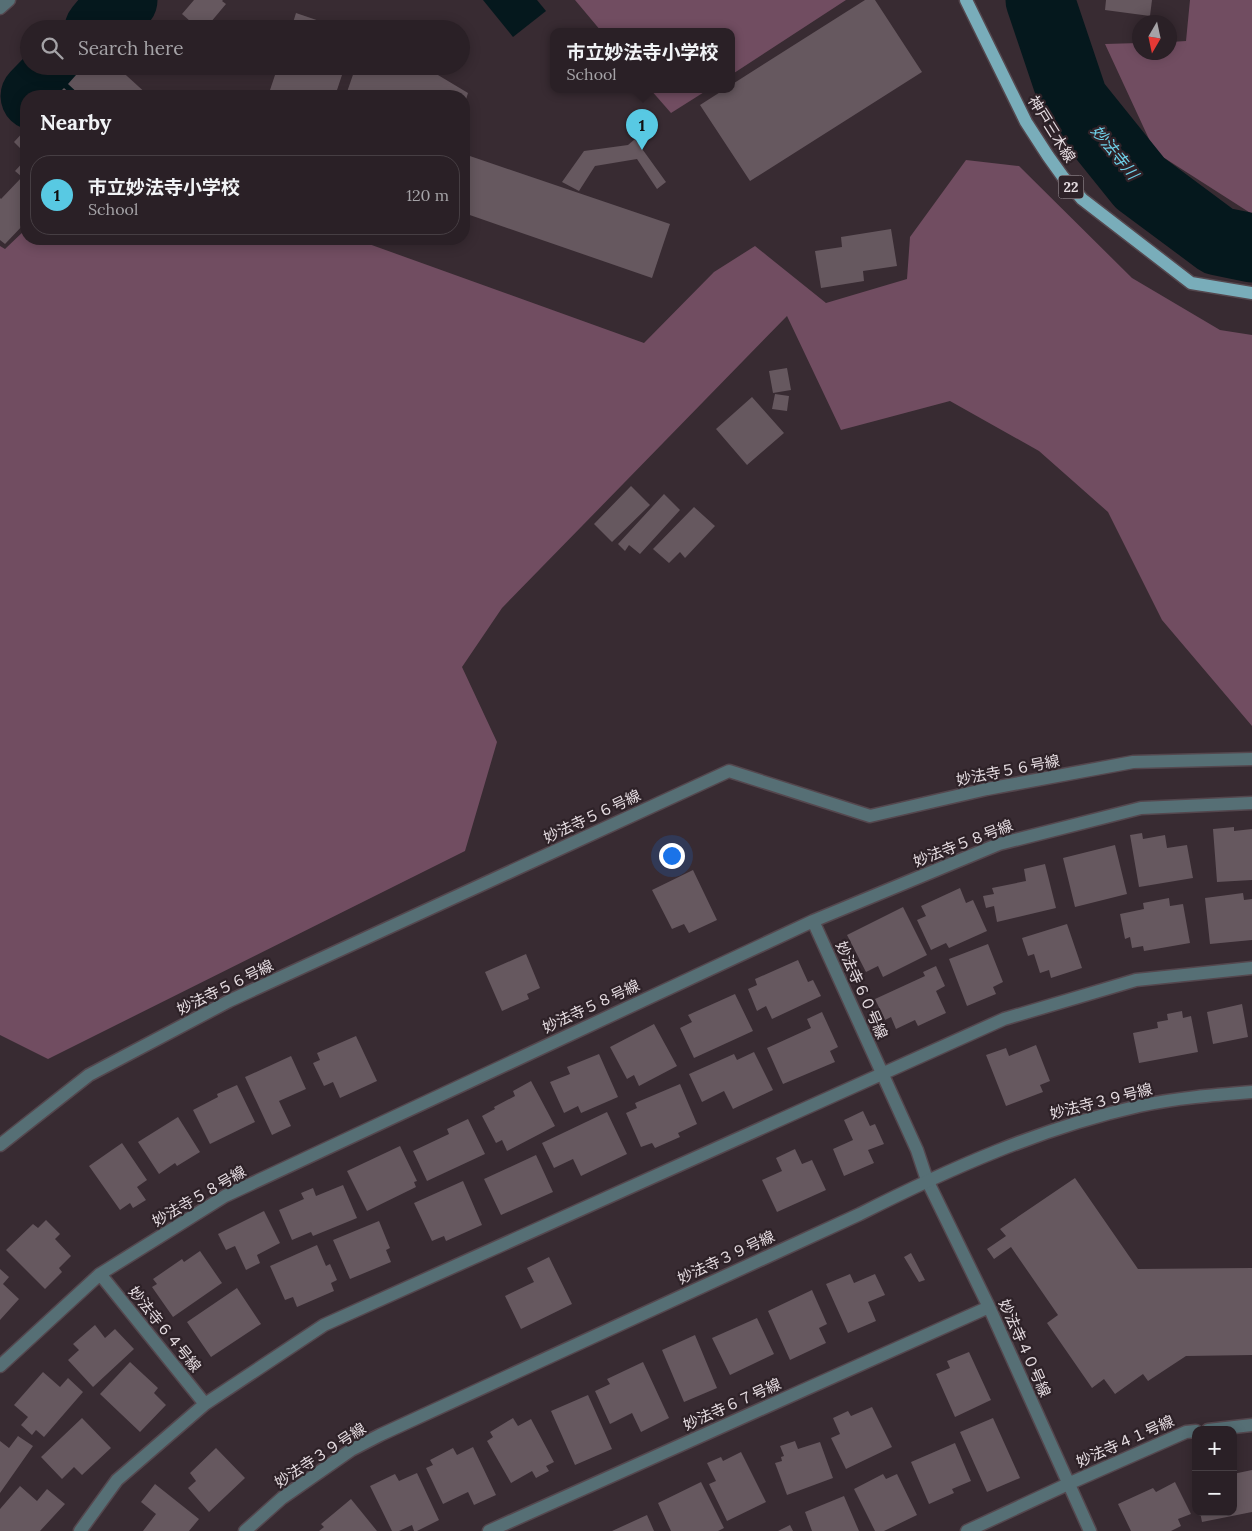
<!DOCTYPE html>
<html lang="en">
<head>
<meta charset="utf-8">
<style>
	body { margin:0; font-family:Lora,"Noto Sans JP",serif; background:#362d32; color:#f1f3f6 }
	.controls { position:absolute; right:15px; bottom:15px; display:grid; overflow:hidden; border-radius:10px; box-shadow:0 2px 12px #0003 }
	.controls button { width:45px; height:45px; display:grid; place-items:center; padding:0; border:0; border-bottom:1px solid #463e43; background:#2a2026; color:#f1f3f6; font:25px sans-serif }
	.compass { position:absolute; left:1132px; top:15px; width:45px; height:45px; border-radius:50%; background:#2a2026; box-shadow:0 2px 12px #0003; rotate:189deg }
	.you { position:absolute; left:671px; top:855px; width:18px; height:18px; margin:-12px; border:4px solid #fff; border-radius:50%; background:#1a73e8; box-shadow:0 0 0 8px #1a73e833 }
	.badge { display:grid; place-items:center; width:32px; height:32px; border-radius:50%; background:#58c9e3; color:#111; font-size:16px; font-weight:700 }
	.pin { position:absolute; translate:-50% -41px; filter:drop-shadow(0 1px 2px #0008) }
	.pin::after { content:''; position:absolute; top:26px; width:18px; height:15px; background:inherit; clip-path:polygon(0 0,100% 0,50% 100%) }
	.popup { position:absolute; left:550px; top:28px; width:185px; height:65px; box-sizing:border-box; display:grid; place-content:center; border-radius:10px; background:#2a2026; filter:drop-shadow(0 1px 4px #0005); font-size:16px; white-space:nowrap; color:#a5a3a7 }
	.popup b { font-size:19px; color:#f1f3f6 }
	.popup::after { content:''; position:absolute; left:50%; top:100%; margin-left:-10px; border:10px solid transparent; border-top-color:#2a2026 }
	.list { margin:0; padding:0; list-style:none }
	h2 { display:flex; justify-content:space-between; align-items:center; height:65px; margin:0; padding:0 20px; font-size:21px }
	h2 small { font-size:16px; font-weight:400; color:#a5a3a7 }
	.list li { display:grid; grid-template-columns:32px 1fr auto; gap:15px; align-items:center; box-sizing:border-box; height:80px; margin:0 10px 10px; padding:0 10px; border:1px solid #463e43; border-radius:20px }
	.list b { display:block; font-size:19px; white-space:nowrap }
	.list p { margin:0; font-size:16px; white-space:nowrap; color:#a5a3a7 }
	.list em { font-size:16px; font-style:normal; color:#a5a3a7 }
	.icon { flex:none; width:28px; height:28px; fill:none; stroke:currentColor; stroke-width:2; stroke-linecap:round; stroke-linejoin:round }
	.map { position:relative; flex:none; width:1252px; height:1531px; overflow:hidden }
	.search { position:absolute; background:#2a2026; box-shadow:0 2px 12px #0003; left:20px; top:20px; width:450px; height:55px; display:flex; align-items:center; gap:12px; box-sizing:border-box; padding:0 18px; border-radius:28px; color:#a5a3a7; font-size:19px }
	.panel { position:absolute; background:#2a2026; box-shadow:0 2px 12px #0003; left:20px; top:90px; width:450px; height:155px; border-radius:20px }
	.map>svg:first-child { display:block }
	.green { fill:#714d61 }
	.water { fill:#05181d }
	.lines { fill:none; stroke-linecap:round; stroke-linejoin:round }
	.river { stroke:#05181d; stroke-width:69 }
	.building { fill:#66585f }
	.minor-casing { stroke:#54474e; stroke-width:15 }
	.tertiary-casing { stroke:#54474e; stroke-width:15 }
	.primary-casing { stroke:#54474e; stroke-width:15 }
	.minor { stroke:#566f75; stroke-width:12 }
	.tertiary { stroke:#566f75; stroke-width:12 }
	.primary { stroke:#79adba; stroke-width:12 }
	.labels { text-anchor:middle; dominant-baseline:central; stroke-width:4.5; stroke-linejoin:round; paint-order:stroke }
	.shield { fill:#2e2228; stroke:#aea4aa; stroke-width:1 }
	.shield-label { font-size:14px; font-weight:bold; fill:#e5dce1 }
	.street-label { font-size:15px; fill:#e5dce1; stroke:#2e2228 }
	.water-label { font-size:16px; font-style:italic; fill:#6fd2ea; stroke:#2e2228 }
</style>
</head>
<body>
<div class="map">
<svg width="1252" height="1531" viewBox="0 0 1252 1531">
	<rect width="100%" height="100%" fill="#382b32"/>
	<path class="green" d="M575,0H846L731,75V31H601Z
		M1190,0H1252V214L1155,152L1105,44L1139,43L1140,52H1170V42L1186,41Z
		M650,89H709L671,113Z
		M966,160L1019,166L1132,278L1220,330L1252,335V726L1162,620L1108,512L1039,451L950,401L841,430L787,316L502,608L462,667L497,742L465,851L48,1059L0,1035V246L5,249L26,229V239H355L644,343L714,272L755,246L826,303L907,279L910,237Z"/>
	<path class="water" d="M483,0H537L546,11L513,37Z"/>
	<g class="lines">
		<path class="river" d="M1040,0L1074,101L1140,183L1218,241L1252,248
			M99,29L123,0
			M35,96L64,66"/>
	</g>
	<path class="building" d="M194,0H223L222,1L226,4L205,29H199L182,14Z
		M865,0H875L922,72L750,181L700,105L725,89H731V85Z
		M1106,0H1152L1150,16L1105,10Z
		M296,13L340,28V29H291Z
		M84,66H116L149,96H81L68,84Z
		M278,66H345L335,96H268Z
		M356,66H423L468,93L464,106V96H360L347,92Z
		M64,88L73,96H56Z
		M26,129V154L14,142Z
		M635,139L666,182L657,189L637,159L595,166L579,191L562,182L584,151L628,145Z
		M464,154L670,224L652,278L464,213Z
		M26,159V222L5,244L0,240V198L1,199L22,177L15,171Z
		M891,229L897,266L863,271L864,281L821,288L815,251L842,247L841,237Z
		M787,368L791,390L773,393L769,371Z
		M775,394L789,396L787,411L772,409Z
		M752,397L784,433L747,465L716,429Z
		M631,486L650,505L612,542L594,524Z
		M664,494L680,510L640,554L629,545L625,551L618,544Z
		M694,507L715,526L685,558L680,552L669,563L653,549Z
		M1234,827V831L1252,829V880L1217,882L1213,829Z
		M1142,833L1143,839L1165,835L1167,848L1187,845L1193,878L1139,887L1130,835Z
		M1115,845L1127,894L1075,907L1063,858Z
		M1045,864L1056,908L997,922L994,906L986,908L983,896L994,894L992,888L1026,881L1024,869Z
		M693,870L717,920L689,933L684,924L672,929L652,890Z
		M960,888L966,903L973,900L987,931L949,948L946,943L931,950L917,920L926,916L921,906Z
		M1243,893L1244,900L1252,899V940L1210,944L1205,898Z
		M1169,898L1170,906L1183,904L1190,943L1144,951L1143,946L1132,948L1130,937L1125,939L1120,914L1144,909L1143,903Z
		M903,907L927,955L883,977L878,966L866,972L847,935Z
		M1067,924L1082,968L1051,978L1049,970L1040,973L1034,954L1028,956L1022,938Z
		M988,944L1003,982L993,987L996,994L967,1006L949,959Z
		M526,954L540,988L527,994L529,999L502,1011L485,972Z
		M798,960L808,982L813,980L821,996L772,1019L766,1006L757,1011L748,989L757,985L755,979Z
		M936,966L945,986L936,991L946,1013L918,1026L915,1020L896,1029L891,1017L885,1020L875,999L925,976L923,972Z
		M735,994L753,1031L694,1058L680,1028L692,1022L688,1015Z
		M1242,1004L1248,1037L1213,1044L1207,1012Z
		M1182,1011L1183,1018L1191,1016L1198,1052L1139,1063L1133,1033L1158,1028L1157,1022L1168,1020L1167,1014Z
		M822,1012L838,1047L830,1051L835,1062L783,1084L767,1048L811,1028L807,1019Z
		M654,1024L677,1066L639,1086L634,1075L627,1079L610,1047Z
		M356,1036L377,1081L340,1098L333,1082L324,1086L313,1063L320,1060L317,1053Z
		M1036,1045L1050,1081L1040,1085L1043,1092L1006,1106L986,1055L1006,1048L1009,1056Z
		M754,1052L773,1090L733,1109L724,1091L702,1102L689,1074L734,1054L737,1060Z
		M599,1054L618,1097L581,1113L578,1106L564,1113L550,1082L570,1074L567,1067Z
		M291,1056L306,1089L279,1101L291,1126L272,1135L245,1077Z
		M531,1081L555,1126L507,1151L502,1140L496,1143L482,1116L495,1109L494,1107L515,1096L513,1091Z
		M680,1084L697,1124L678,1133L680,1137L655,1148L652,1143L641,1147L626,1113L637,1108L635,1103Z
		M237,1085L255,1122L210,1144L193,1110L218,1097L217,1094Z
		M863,1111L870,1126L875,1124L884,1144L868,1150L874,1163L844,1176L833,1149L853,1140L844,1120Z
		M607,1112L627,1154L581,1176L573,1159L554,1168L542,1143Z
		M178,1117L200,1152L177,1166L175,1163L159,1174L138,1142Z
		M468,1119L485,1154L427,1181L413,1151L449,1134L447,1129Z
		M122,1143L147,1180L137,1187L146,1200L133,1208L130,1203L120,1210L89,1166Z
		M400,1146L417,1181L414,1182L416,1187L367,1211L347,1171Z
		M795,1149L802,1164L812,1160L826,1190L777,1212L762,1180L782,1171L776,1158Z
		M536,1155L553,1192L501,1215L484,1179Z
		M1075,1178L1138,1269L1252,1268V1355L1186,1356L1148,1381L1143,1374L1115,1394L1104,1379L1092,1388L1047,1323L1058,1315L1011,1247L994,1259L987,1249L1006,1236L1000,1229Z
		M463,1181L482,1225L446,1241L444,1236L432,1241L414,1203Z
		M343,1185L357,1218L313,1236L311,1232L292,1240L279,1210L304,1199L301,1193L313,1188L316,1196Z
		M264,1211L280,1243L257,1255L260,1263L246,1270L235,1246L226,1250L218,1234Z
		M46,1220L60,1234L55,1239L71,1256L59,1268L62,1272L45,1289L6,1250L33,1224L38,1228Z
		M379,1221L390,1248L386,1250L391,1262L350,1279L333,1240Z
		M317,1245L326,1266L330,1264L337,1280L331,1283L334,1291L297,1307L293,1297L285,1300L270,1266Z
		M200,1251L222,1283L173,1317L152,1287L157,1284L153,1279L182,1259L184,1262Z
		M911,1253L925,1280L919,1282L904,1257Z
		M549,1257L572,1304L521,1329L505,1296L534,1282L527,1268Z
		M0,1269L9,1277L3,1284L19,1299L0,1320Z
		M850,1274L854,1283L875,1274L885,1295L868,1302L876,1321L848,1333L826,1284Z
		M237,1288L261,1324L211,1357L187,1322Z
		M812,1290L827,1324L819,1328L826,1343L790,1360L768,1311Z
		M757,1318L774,1354L730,1375L712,1338Z
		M95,1325L105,1338L115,1329L134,1349L93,1387L68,1360L79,1350L73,1344Z
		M695,1335L717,1388L684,1402L662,1350Z
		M969,1352L991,1400L955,1417L936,1374L950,1368L947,1361Z
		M130,1362L158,1388L154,1393L166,1405L140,1432L100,1394Z
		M643,1362L669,1418L641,1432L632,1413L610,1424L595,1391L610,1384L607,1379Z
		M43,1372L60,1387L68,1378L83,1392L44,1437L36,1430L32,1435L21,1425L28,1417L14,1405Z
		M588,1395L612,1449L575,1465L551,1411Z
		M872,1407L892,1447L846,1469L831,1438L840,1434L833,1418L848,1411L851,1416Z
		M82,1418L111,1448L82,1475L74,1467L62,1479L41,1457Z
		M513,1418L518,1426L531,1419L554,1462L546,1466L549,1471L536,1478L532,1471L511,1483L487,1441L493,1437L490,1432Z
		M993,1418L1020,1478L987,1492L960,1432Z
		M18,1436L33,1446L0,1493V1441L9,1448Z
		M795,1441L798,1449L820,1442L833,1478L787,1495L775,1463L782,1461L781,1457L784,1456L780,1446Z
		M955,1443L971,1481L952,1489L954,1493L929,1504L911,1462Z
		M473,1447L496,1495L474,1505L468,1492L443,1504L426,1468L433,1465L430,1460L453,1448L457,1455Z
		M216,1448L245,1478L209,1512L188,1488L196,1481L190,1473Z
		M741,1452L766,1502L727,1521L709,1484L716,1481L707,1463L721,1457L723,1461Z
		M1252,1470V1512L1202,1522L1200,1512H1233V1474Z
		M417,1473L439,1520L417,1531H414L412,1525L399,1531H392L370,1486L395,1474L399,1481Z
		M883,1474L886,1479L897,1474L917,1515L884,1531H875L854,1489Z
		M701,1482L724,1528L718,1531H671L658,1503Z
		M1175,1482L1191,1514L1178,1519L1181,1526L1171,1531H1131L1118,1504L1153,1488L1156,1492Z
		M155,1484L199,1519L189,1531H143L156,1514L141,1502Z
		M20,1486L37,1501L47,1489L65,1504L40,1531H0V1509Z
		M844,1496L859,1531H812L805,1512Z
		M351,1499L377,1531H319L324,1527L321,1524Z
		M647,1515L654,1531H612Z
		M790,1525L793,1531H778Z"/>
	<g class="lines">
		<g class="minor-casing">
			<path id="minor" d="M813,921L917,1150L927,1180L989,1307L1090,1531
				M0,1145L89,1075L229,1001L729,771L870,816L987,789L1133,762L1252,759
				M100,1274L205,1404
				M0,1366L100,1274L225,1196L813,921L999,844L1141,808L1252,803
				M1208,1430L1252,1425
				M80,1531L117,1480L205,1404L324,1325L1004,1019L1136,980L1252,968
				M489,1531L989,1307
				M967,1531L1068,1484L1186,1432L1196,1431"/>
		</g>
		<g class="tertiary-casing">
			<path id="tertiary" d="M0,8L9,0
				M245,1531L282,1498L351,1450L380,1435L860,1214C949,1169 1041,1128 1139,1106C1176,1098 1214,1095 1252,1092"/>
		</g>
		<g class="primary-casing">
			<path id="primary" d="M966,0L1026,122L1048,156L1063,177L1082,199L1191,283L1252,293"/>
		</g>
		<use href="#minor" class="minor"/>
		<use href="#tertiary" class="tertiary"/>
		<use href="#primary" class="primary"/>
	</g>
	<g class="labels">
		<rect class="shield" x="1058.5" y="175.5" width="25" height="23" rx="4"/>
		<g class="shield-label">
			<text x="1071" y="187">22</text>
		</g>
		<g class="street-label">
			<text transform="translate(1052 129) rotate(58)">神戸三木線</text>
			<text transform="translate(1008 770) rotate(-11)">妙法寺５６号線</text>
			<text transform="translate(592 816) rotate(-25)">妙法寺５６号線</text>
			<text transform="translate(963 843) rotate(-21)">妙法寺５８号線</text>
			<text transform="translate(225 987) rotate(-26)">妙法寺５６号線</text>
			<text transform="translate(862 990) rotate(66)">妙法寺６０号線</text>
			<text transform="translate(591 1006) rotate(-25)">妙法寺５８号線</text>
			<text transform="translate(1101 1101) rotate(-14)">妙法寺３９号線</text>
			<text transform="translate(199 1196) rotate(-30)">妙法寺５８号線</text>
			<text transform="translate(726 1257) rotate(-25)">妙法寺３９号線</text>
			<text transform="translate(165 1329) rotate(51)">妙法寺６４号線</text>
			<text transform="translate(1025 1348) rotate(66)">妙法寺４０号線</text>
			<text transform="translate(732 1404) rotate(-24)">妙法寺６７号線</text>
			<text transform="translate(1125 1441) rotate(-24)">妙法寺４１号線</text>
			<text transform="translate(320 1455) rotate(-33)">妙法寺３９号線</text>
		</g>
		<g class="water-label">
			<text transform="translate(1115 152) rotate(51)">妙法寺川</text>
		</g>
	</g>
</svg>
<div class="controls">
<button>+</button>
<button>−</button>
</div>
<svg class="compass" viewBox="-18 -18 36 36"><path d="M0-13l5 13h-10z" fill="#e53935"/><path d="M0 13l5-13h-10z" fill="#a5a3a7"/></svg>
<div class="you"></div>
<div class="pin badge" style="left:642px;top:150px">1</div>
<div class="popup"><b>市立妙法寺小学校</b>School</div>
<div class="search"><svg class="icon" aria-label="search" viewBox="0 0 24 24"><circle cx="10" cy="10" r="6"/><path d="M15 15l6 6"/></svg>Search here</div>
<section class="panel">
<h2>Nearby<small></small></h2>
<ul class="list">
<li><span class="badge">1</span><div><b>市立妙法寺小学校</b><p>School</p></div><em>120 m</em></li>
</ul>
</section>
</div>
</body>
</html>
